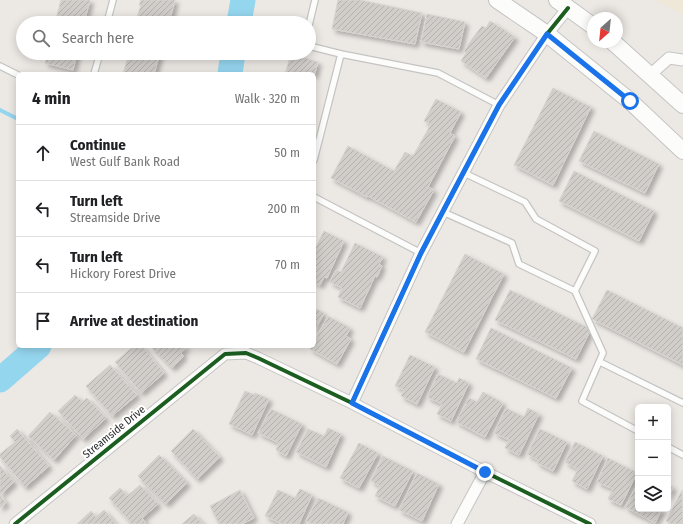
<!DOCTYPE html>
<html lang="en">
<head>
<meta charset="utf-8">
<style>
	body { margin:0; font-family:"Fira Sans Condensed",sans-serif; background:#f2f2f2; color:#202124 }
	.controls { position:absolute; right:12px; bottom:12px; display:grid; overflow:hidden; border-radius:6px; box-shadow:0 2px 10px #0003 }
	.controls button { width:36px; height:36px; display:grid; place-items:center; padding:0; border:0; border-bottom:1px solid #e0e0e0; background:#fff; color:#202124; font:20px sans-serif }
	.compass { position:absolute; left:587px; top:12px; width:36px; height:36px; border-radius:50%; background:#fff; box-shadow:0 2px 10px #0003; rotate:207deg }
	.stop { position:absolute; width:12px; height:12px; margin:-9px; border:3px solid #1a73e8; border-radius:50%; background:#fff }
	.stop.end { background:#1a73e8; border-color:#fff; box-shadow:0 1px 4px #0008 }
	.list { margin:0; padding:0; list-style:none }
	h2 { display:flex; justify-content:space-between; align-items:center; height:52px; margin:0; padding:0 16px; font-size:17px }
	h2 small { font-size:13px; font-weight:400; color:#757577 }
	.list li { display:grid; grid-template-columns:26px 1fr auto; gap:12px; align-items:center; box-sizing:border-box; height:56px; padding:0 16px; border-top:1px solid #e0e0e0 }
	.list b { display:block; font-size:15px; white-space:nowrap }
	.list p { margin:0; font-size:13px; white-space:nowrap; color:#757577 }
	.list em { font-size:13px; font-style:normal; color:#757577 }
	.icon { flex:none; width:22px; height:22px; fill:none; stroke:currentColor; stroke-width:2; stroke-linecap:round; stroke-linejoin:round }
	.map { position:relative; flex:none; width:683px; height:524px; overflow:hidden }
	.search { position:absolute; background:#fff; box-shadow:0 2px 10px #0003; left:16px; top:16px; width:300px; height:44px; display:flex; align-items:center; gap:10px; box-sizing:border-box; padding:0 14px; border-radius:22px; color:#757577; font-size:15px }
	.panel { position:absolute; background:#fff; box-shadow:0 2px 10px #0003; left:16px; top:72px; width:300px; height:276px; border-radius:6px }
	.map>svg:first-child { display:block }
	.education { fill:#efe7d8 }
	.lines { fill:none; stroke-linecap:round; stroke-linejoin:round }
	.stream { stroke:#95d6ef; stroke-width:4 }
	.river { stroke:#95d6ef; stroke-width:25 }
	.building { fill:url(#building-hatch); stroke:#d7d4d0; filter:url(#shadow) }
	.service-casing { stroke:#c5c4c4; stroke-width:8 }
	.minor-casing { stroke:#c5c4c4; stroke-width:13 }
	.secondary-casing { stroke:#c5c4c4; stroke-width:18 }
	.service { stroke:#fcfcfb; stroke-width:5.5 }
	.minor { stroke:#fcfcfb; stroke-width:11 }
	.secondary { stroke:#fcfcfb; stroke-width:16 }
	.cycleway-casing { stroke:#fff; stroke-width:6 }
	.cycleway { stroke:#1b5e20; stroke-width:4 }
	.route { stroke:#1a73e8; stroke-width:5 }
	.labels { text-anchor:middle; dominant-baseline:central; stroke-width:4; stroke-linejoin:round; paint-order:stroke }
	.street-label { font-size:11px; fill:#2d2d2d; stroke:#fff }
</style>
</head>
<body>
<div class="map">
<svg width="683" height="524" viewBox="0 0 683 524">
	<defs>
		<pattern id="building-hatch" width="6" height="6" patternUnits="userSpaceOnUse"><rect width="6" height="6" fill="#d1ceca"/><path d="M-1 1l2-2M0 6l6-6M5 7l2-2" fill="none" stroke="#b4b1ae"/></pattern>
		<filter id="shadow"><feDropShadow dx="3.5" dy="3.5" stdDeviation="2" flood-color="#0004"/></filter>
	</defs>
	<rect width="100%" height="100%" fill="#ece8e4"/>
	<path class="education" d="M654,0H683V14Z"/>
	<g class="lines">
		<path class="stream" d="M0,110L18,119"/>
		<path class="river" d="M239,23L243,0
			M230,74L233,53
			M0,380L39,346"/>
	</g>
	<path class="building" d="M61,0H90L84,23H55Z
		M141,0H175L169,23H135L141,5H139Z
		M338,0H360L422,13L415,44L332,29Z
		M427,14L465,22L459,49L421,42Z
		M490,21L515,37L486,78L461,61L466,53L464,51L472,39L482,26L486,28Z
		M48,53H77L73,70L45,63Z
		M129,53H160L154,74H123Z
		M291,54L318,62L314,76V74H285Z
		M553,88L591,107L553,185L514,165Z
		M436,99L461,112L450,133L455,136L428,187L434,190L416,222L368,196L367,197L331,178L348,146L394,171L405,152L413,156L431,124L424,121Z
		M594,131L659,164L645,193L579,161Z
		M574,171L654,211L639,241L559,201Z
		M324,231L344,241L327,278L324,277L320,285L314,282V251Z
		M355,243L383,257L379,264L382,266L377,277L375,276L360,308L338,297L342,288L330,282L336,270L341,272Z
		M465,254L504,274L464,352L425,332Z
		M510,290L591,329L576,359L495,320Z
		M607,290L683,328V365L592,319Z
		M314,308L324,313L314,332Z
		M328,316L350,328L346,336L351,339L337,364L310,349L312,346H314V342Z
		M491,328L572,368L556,398L476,359Z
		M134,346H142L164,373L141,393L115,362Z
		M150,346H187L181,353L184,356L172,368Z
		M410,355L435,367L417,404L401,396L404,390L395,386Z
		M110,365L137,395L112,416L86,386Z
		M438,374L457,383L459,378L469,383L451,421L437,414L442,404L427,397Z
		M245,391L254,395L255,393L269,399L252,435L229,424Z
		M483,392L503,403L485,437L456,422L469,398L477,402Z
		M75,395L82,402L87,398L106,418L83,439L58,411Z
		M506,408L524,417L528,408L539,414L519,455L505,448L509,440L494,433Z
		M271,409L302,424L286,456L276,450L279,443L258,433Z
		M50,412L76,435L54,460L28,436Z
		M328,428L341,434L326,467L296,452L308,429L324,436Z
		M17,429L49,466L25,487L0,457V454L15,442L10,436Z
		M193,429L220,457L197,479L171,451Z
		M540,429L567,442L553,471L537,463L538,460L527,454Z
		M575,442L603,456L587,489L572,481L578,469L565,462Z
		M359,443L378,453L359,488L340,478Z
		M159,455L187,483L166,504L138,476Z
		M383,456L413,471L395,506L375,496L380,486L371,481Z
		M608,458L637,473L621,505L608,499L613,489L597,482Z
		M0,466L14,482L0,495Z
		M417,473L439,484L422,521L399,510Z
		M638,483V509H662L655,523L625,507Z
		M140,485L158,504L142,518L146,523L145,524H132L109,498L120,488L127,496Z
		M668,485L673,487L668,497Z
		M300,489L312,495L299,524H282L265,516L278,490L295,498Z
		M240,490L254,518L242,524H219L210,506Z
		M682,490L683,524H671L666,521Z
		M0,495L6,503L0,508Z
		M318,498L348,512L343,524H313L306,521Z
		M104,510L116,524H77L91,511L96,517Z
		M194,514L203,524H182Z"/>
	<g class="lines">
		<g class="service-casing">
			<path id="service" d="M107,23L113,0
				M309,25L315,0
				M309,46L341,54L438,73L499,105
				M0,66L18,75
				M94,74L100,53
				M314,160L341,54
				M464,173L525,202L536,219L595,251L575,291
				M314,197L421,253
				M443,212L512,243L519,264L575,291L603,353L582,401L638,431
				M600,362L683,403
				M668,447L683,455"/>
		</g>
		<g class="minor-casing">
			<path id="minor" d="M650,75L669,58L683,60
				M352,403L421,253L499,105L547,34L568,8
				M15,524L225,354L246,353L258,358L352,403L485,472L590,524
				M457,524L485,472"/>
		</g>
		<g class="secondary-casing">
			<path id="secondary" d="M497,0L547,34L630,101L683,151
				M557,0L593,26
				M613,42L683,105"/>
		</g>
		<use href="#service" class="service"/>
		<use href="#minor" class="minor"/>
		<use href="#secondary" class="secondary"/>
		<g class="cycleway-casing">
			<path id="cycleway" d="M352,403L421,253L499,105L547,34L568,8
				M15,524L225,354L246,353L258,358L352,403L485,472L590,524"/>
		</g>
		<use href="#cycleway" class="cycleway"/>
	</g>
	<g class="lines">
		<path class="route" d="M485,472L352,403L421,253L499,105L547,34L630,101"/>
	</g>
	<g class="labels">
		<g class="street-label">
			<text transform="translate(114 432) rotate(-39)">Streamside Drive</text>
		</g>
	</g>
</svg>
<div class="controls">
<button>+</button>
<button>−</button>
<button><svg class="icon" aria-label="layers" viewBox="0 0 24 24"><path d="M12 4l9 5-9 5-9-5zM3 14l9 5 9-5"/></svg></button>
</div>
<svg class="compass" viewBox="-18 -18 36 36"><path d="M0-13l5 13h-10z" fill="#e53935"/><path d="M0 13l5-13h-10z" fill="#757577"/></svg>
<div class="stop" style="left:630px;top:101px"></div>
<div class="stop end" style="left:485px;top:472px"></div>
<div class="search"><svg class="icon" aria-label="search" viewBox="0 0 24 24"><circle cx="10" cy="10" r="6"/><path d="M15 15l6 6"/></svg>Search here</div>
<section class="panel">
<h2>4 min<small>Walk · 320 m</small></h2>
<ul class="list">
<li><svg class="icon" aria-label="ahead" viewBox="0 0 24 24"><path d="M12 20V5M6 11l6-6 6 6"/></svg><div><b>Continue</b><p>West Gulf Bank Road</p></div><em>50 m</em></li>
<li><svg class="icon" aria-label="left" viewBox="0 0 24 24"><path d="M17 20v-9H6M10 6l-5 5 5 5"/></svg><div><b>Turn left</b><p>Streamside Drive</p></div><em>200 m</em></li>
<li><svg class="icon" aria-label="left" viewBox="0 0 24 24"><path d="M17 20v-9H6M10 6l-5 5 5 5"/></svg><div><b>Turn left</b><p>Hickory Forest Drive</p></div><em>70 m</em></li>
<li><svg class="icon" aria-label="arrive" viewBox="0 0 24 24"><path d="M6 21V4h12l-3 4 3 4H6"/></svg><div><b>Arrive at destination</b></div></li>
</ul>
</section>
</div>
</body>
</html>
